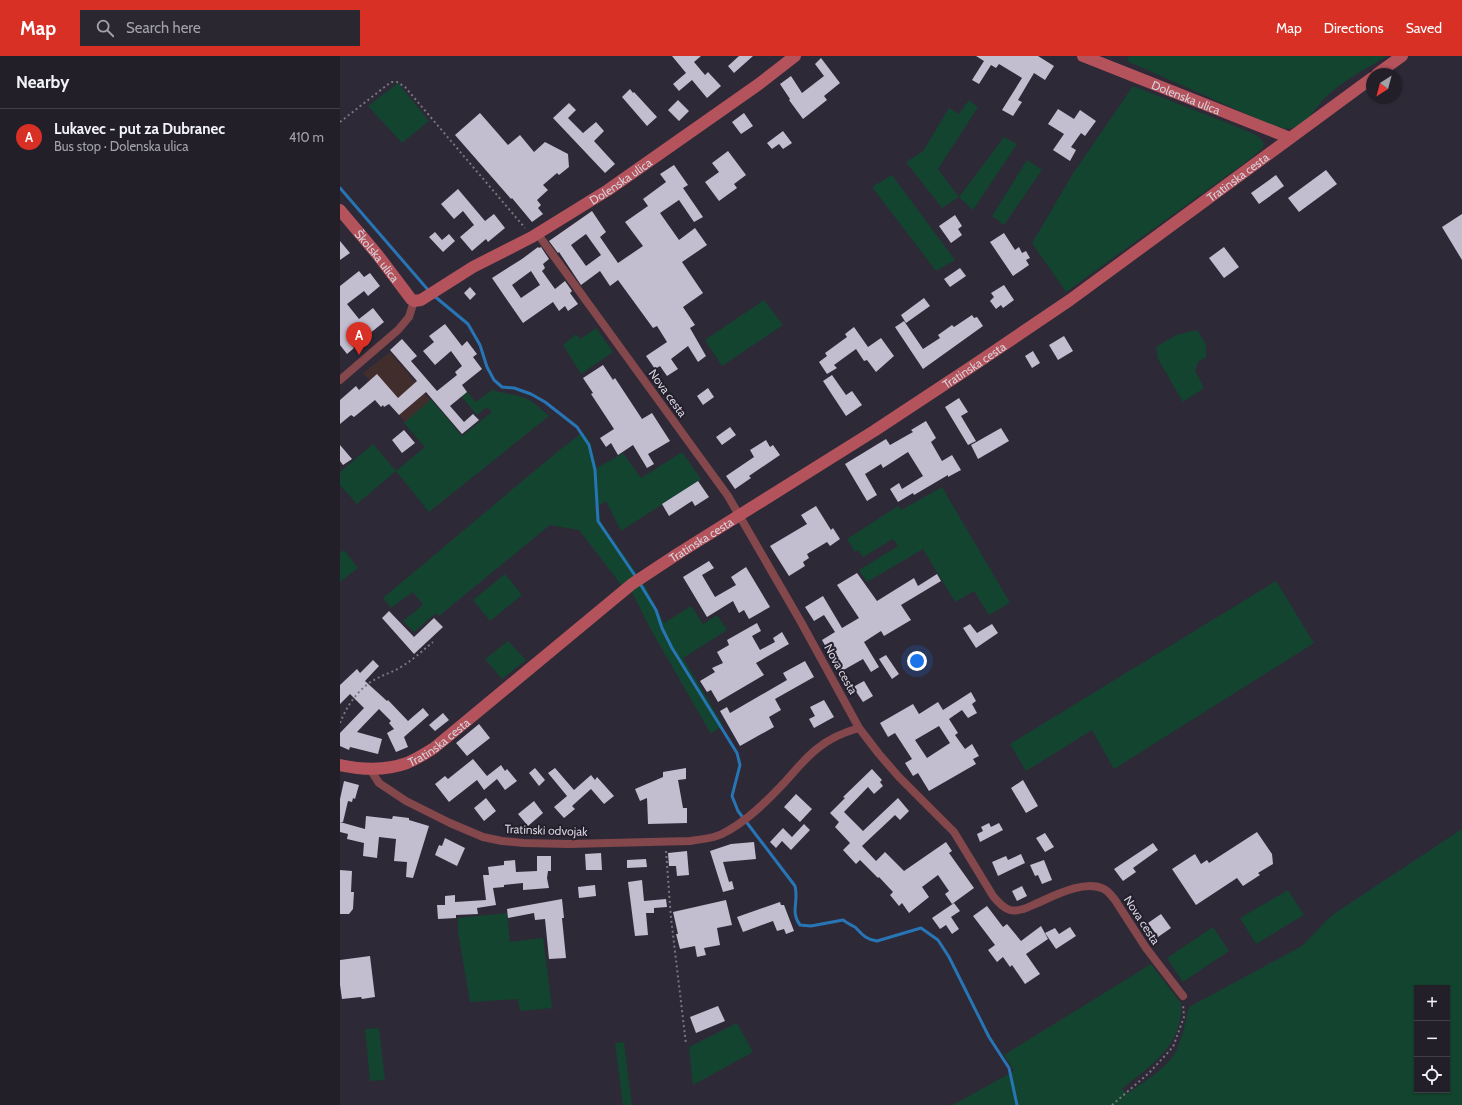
<!DOCTYPE html>
<html lang="en">
<head>
<meta charset="utf-8">
<style>
	body { margin:0; font-family:Cabin,sans-serif; background:#2a2731; color:#f1f3f6 }
	.controls { position:absolute; right:12px; bottom:12px; display:grid; overflow:hidden; border-radius:0px; box-shadow:0 1px 3px #0004 }
	.controls button { width:36px; height:36px; display:grid; place-items:center; padding:0; border:0; border-bottom:1px solid #3f3d46; background:#221f29; color:#f1f3f6; font:20px sans-serif }
	.compass { position:absolute; left:1026px; top:12px; width:36px; height:36px; border-radius:50%; background:#221f29; box-shadow:0 1px 3px #0004; rotate:216deg }
	.you { position:absolute; left:577px; top:605px; width:14px; height:14px; margin:-10px; border:3px solid #fff; border-radius:50%; background:#1a73e8; box-shadow:0 0 0 6px #1a73e833 }
	.badge { display:grid; place-items:center; width:26px; height:26px; border-radius:50%; background:#d93025; color:#fff; font-size:13px; font-weight:700 }
	.pin { position:absolute; translate:-50% -33px; filter:drop-shadow(0 1px 2px #0008) }
	.pin::after { content:''; position:absolute; top:21px; width:14px; height:12px; background:inherit; clip-path:polygon(0 0,100% 0,50% 100%) }
	.list { margin:0; padding:0; list-style:none }
	h2 { display:flex; justify-content:space-between; align-items:center; height:52px; margin:0; padding:0 16px; font-size:17px }
	h2 small { font-size:13px; font-weight:400; color:#a2a2a8 }
	.list li { display:grid; grid-template-columns:26px 1fr auto; gap:12px; align-items:center; box-sizing:border-box; height:56px; padding:0 16px; border-top:1px solid #3f3d46 }
	.list b { display:block; font-size:15px; white-space:nowrap }
	.list p { margin:0; font-size:13px; white-space:nowrap; color:#a2a2a8 }
	.list em { font-size:13px; font-style:normal; color:#a2a2a8 }
	.icon { flex:none; width:22px; height:22px; fill:none; stroke:currentColor; stroke-width:2; stroke-linecap:round; stroke-linejoin:round }
	.map { position:relative; flex:none; width:1122px; height:1049px; overflow:hidden }
	header { display:flex; align-items:center; gap:24px; box-sizing:border-box; height:56px; padding:0 20px; background:#d93025; color:#fff }
	header strong { font-size:19px }
	nav { display:flex; gap:22px; margin-inline-start:auto; font-size:14px }
	.search { width:280px; height:36px; background:#2a2731; display:flex; align-items:center; gap:10px; box-sizing:border-box; padding:0 14px; border-radius:0px; color:#a2a2a8; font-size:15px }
	main { display:flex }
	aside { flex:1; background:#221f29 }
	.map>svg:first-child { display:block }
	.education { fill:#422d2d }
	.green { fill:#13442f; fill-rule:evenodd }
	.lines { fill:none; stroke-linecap:round; stroke-linejoin:round }
	.stream { stroke:#2875b6; stroke-width:3 }
	.building { fill:#c2bdcf; fill-rule:evenodd }
	.path { stroke:#797581; stroke-width:2; stroke-dasharray:2 3; stroke-linecap:butt }
	.street { stroke:#84474b; stroke-width:8 }
	.secondary { stroke:#b4535c; stroke-width:12 }
	.labels { text-anchor:middle; dominant-baseline:central; stroke-width:4; stroke-linejoin:round; paint-order:stroke }
	.street-label { font-size:12px; fill:#d5d2db; stroke:#241f2d }
</style>
</head>
<body>
<header>
<strong>Map</strong>
<div class="search"><svg class="icon" aria-label="search" viewBox="0 0 24 24"><circle cx="10" cy="10" r="6"/><path d="M15 15l6 6"/></svg>Search here</div>
<nav><a>Map</a><a>Directions</a><a>Saved</a></nav>
</header>
<main>
<aside>
<h2>Nearby<small></small></h2>
<ul class="list">
<li><span class="badge">A</span><div><b>Lukavec - put za Dubranec</b><p>Bus stop · Dolenska ulica</p></div><em>410 m</em></li>
</ul>
</aside>
<div class="map">
<svg width="1122" height="1049" viewBox="0 0 1122 1049">
	<rect width="100%" height="100%" fill="#2e2937"/>
	<path class="education" d="M50,296L145,409L121,428L59,359L23,317Z"/>
	<path class="green" d="M789,0H1047C1027,12 1006,23 988,39C977,48 970,65 956,71C946,75 938,71 929,68L787,5Z
		M58,27L89,65L62,87L28,50Z
		M793,30L900,72C909,76 920,79 924,88L922,93L910,103L726,236L692,187L734,116Z
		M629,44L638,51L598,113L619,141L664,81L677,88L633,154L619,141L602,152L566,106L583,95L609,52L619,58Z
		M687,104L702,114L664,169L652,160Z
		M552,119L615,204L596,215L532,131Z
		M424,244L443,269L382,310L365,284Z
		M256,272L273,296L241,318L223,289L236,278L240,283Z
		M857,274L866,288V301L858,306L855,315L864,332L843,346L818,303L816,291L836,279Z
		M152,334C165,338 180,338 192,346C198,349 203,355 209,360L89,456L56,415L17,448L1,430H0V416L33,388L56,415L85,391L64,367L91,343L122,380L152,356L147,351L137,359L121,340L127,336L136,346Z
		M243,376L250,386L257,412L283,397L301,422L342,396L361,423L281,475L266,445L259,450L261,466L304,528L324,567L351,550L363,568L377,559L387,574L343,602L383,669L371,678L311,574L292,536L289,539L239,474L210,469L99,560L96,557L74,576L63,565L83,549L73,536L51,552L43,542L217,396Z
		M602,431L670,547L649,559L634,535L615,546L583,493L527,526L519,514L558,490L553,483L523,501L518,494L515,496L507,483L558,450L561,454Z
		M4,494L18,512L0,526V497Z
		M165,518L182,539L150,565L133,544Z
		M936,525L974,587L774,713L752,674L686,715L670,688Z
		M168,585L186,604L162,623L145,603Z
		M1122,773V1049H613L674,1015L664,999L811,908L841,947C843,990 812,1008 782,1033L787,1038C802,1027 819,1017 831,1003C841,991 845,966 849,951L962,890L992,859ZM1077,932H1107V1034H1077Z
		M948,834L964,859L916,888L900,862Z
		M167,857L170,886L203,882L212,952L180,955L178,943L130,946L118,876V862Z
		M873,871L889,895L843,926L827,902Z
		M397,967L413,996L353,1029L349,991Z
		M39,972L45,1024L30,1025L25,973Z
		M284,986L292,1049H283L275,987Z"/>
	<g class="lines">
		<path class="stream" d="M0,132L89,235
			M93,239L128,268L140,289L147,311L154,324L162,331L174,332L191,338L205,346L237,371L249,389L255,414L258,465L296,521
			M299,526L316,554L322,572L332,592L397,697L400,709L392,740L398,755L455,830C459,845 450,856 460,869L471,870L503,864C507,867 511,869 515,871C522,878 526,884 537,885L581,872L598,884L609,901L649,981L669,1012L677,1049"/>
	</g>
	<path class="building" d="M332,0H361L354,6L365,19L368,16L381,30L367,42L352,24L339,35L333,28L346,17Z
		M399,0H413L394,17L388,10Z
		M636,0H698L714,10L705,24L694,17L678,44L682,46L673,60L662,54L682,22L659,8L656,12L651,9L639,28L632,24L644,5Z
		M481,2L500,27L484,40L487,44L463,63L449,44L450,43L440,28L451,20L462,37L484,20L475,8Z
		M290,33L293,37L294,36L317,61L307,70L282,41Z
		M338,44L349,55L339,65L328,54Z
		M229,47L236,54L228,62L243,77L256,66L264,75L254,85L275,108L265,117L213,62Z
		M718,53L734,63L740,54L756,65L745,80L741,77L731,91L736,94L730,105L713,94L724,78L708,68Z
		M140,57L168,89L180,79L194,96L205,86L228,98L229,111L219,119L217,117L203,129L208,134L197,144L201,149L198,152L203,158L192,166L172,142L171,143L115,79Z
		M404,57L413,70L401,78L392,66Z
		M443,75L452,87L443,93L439,88L432,93L427,87Z
		M388,95L406,119L394,128L397,132L379,145L365,126L379,116L372,107Z
		M334,109L348,129L343,132L363,161L354,166L339,144L320,157L339,184L355,172L367,189L342,206L363,237L343,251L355,269L350,272L366,300L358,306L348,290L331,303L338,313L327,320L320,310L315,313L306,300L327,286L317,270L313,272L278,224L270,230L260,215L241,229L219,196L218,197L209,185L252,155L266,176L260,181L278,207L303,190L285,166L308,150L303,143L326,126L320,118ZM246,178L261,199L246,210L231,189Z
		M986,114L997,128L959,156L948,142Z
		M936,119L944,130L919,148L911,137Z
		M118,133L145,165L154,158L165,172L148,186L146,183L132,195L120,181L134,169L123,155L114,163L101,148Z
		M1122,158V204L1102,171Z
		M615,159L622,170L618,173L622,179L611,187L599,170Z
		M95,176L102,184L109,178L115,185L103,196L89,181Z
		M664,177L675,194L679,191L682,197L686,195L690,202L686,204L689,209L673,220L650,186Z
		M0,185L10,197L0,204Z
		M198,191L199,192L201,191L209,203L203,208L205,212L202,215L215,233L225,225L232,235L230,237L238,248L228,255L225,250L219,255L213,246L183,267L152,222L182,203ZM191,215L200,229L181,242L172,229Z
		M884,191L899,211L884,222L869,202Z
		M620,212L626,220L610,231L604,223Z
		M19,215L24,221L30,217L40,230L28,240L24,235L7,248L19,263L33,252L44,266L29,278L23,271L7,284L14,292L7,298L0,289V230Z
		M664,229L674,244L663,252L661,249L656,253L650,245L654,241L651,237Z
		M130,231L136,238L130,244L124,237Z
		M584,242L590,250L566,267L561,259Z
		M632,259L634,262L637,261L643,270L583,313L555,271L564,265L583,293L600,282L598,279L612,269L614,271Z
		M105,268L122,290L127,285L137,298L133,301L142,313L122,329L127,336L110,350L124,366L133,358L139,364L122,378L86,336L59,359L49,348L44,351L43,349L41,351L35,344L14,361L11,359L0,368V344L16,330L19,334L37,318L58,342L77,325L50,294L62,283L77,300L71,305L97,335L117,319L115,316L122,310L111,295L95,309L83,295L94,286L89,280Z
		M514,271L528,291L541,282L554,300L536,316L527,304L524,305L516,293L494,309L497,312L487,318L479,306L487,300L485,297L507,281L505,278Z
		M724,280L733,295L718,304L709,289Z
		M693,295L700,307L692,312L685,300Z
		M263,309L273,324L275,322L302,363L312,357L330,385L308,398L314,408L307,412L293,389L278,399L271,387L266,391L260,382L274,373L251,338L253,337L243,322Z
		M492,319L506,339L512,335L522,349L506,360L483,325Z
		M368,332L374,341L363,349L357,340Z
		M619,342L628,356L621,360L636,385L628,389L605,351Z
		M586,365L596,382L591,386L602,405L612,399L621,414L608,421V419L574,439L573,437L558,446L550,433L559,427L562,433L583,420L568,396L543,412L541,408L525,418L537,439L527,445L505,408L546,383L550,389L573,376L571,374Z
		M390,371L396,379L382,389L376,381Z
		M661,372L669,385L638,403L631,389Z
		M64,374L75,387L62,397L52,384Z
		M426,384L430,391L433,389L440,399L409,420L411,422L395,433L386,420L414,401L410,394Z
		M0,389L12,403L3,409L0,405Z
		M358,425L369,441L355,450L352,445L329,460L322,448Z
		M476,450L491,474L493,472L500,483L490,490L487,486L467,498L469,502L463,506L465,510L449,520L430,490L467,468L461,459Z
		M369,505L374,512L362,519L375,541L396,529L391,521L406,511L430,551L409,563L404,554L399,557L393,545L367,561L343,521Z
		M517,517L537,545L574,522L578,530L597,518L601,525L561,549L571,564L544,580L541,575L524,586L539,611L531,616L523,603L500,616L482,584L495,576L484,559L474,565L465,551L483,540L502,572L519,562L497,529Z
		M49,555L74,581L94,562L103,571L74,598L42,562Z
		M417,567L421,575L412,580L420,594L435,586L433,582L442,576L449,588L416,607L424,619L378,646L371,634L367,636L360,625L375,616L372,612L383,607L377,596L389,589L387,584Z
		M630,568L637,577L652,568L658,577L636,592L623,572Z
		M546,599L559,618L552,623L539,603Z
		M33,604L39,610L25,625L47,645L48,644L68,665L83,652L89,659L64,681L68,691L56,696L47,677L54,673L49,667L51,665L39,653L17,676L42,683L38,698L10,691L9,694L0,690V677L24,652L10,638L0,648V629L17,613L20,617Z
		M465,605L474,621L435,643L441,654L429,661L434,671L400,690L380,655L387,651L390,657L447,624L443,617Z
		M524,625L533,640L523,646L513,631Z
		M631,636L636,645L632,648L637,657L628,662L622,654L609,663L618,677L615,679L625,693L632,688L639,700L633,703L636,708L589,735L578,717L573,720L565,707L572,703L555,677L548,681L540,667L573,648L579,658L598,646L603,654ZM599,670L610,687L587,702L575,684Z
		M484,644L494,661L474,672L469,663L475,660L470,651Z
		M103,657L109,664L95,675L89,669Z
		M139,668L150,682L127,700L116,687Z
		M133,703L147,720L161,709L165,715L167,713L177,725L165,734L157,723L144,734L137,724L109,746L95,728L105,720L108,723Z
		M195,712L205,724L199,730L189,717Z
		M215,712L234,734L251,719L255,724L257,721L274,740L264,748L251,733L232,750L235,753L224,762L214,751L227,740L208,717Z
		M346,712V723L338,724L343,752H347V767L308,768L307,742L300,745L295,733L323,721V716Z
		M532,713L542,724L540,726L543,730L534,738L528,731L504,756L523,775L558,742L569,755L560,764L555,759L522,790L536,805L545,796L564,815L606,786L612,795L609,797L634,832L612,848L605,838L609,835L598,819L582,831L589,841L569,857L562,847L559,850L550,839L553,836L539,821L538,822L520,804L516,808L503,794L510,787L495,771L499,766L490,757L505,742L503,741Z
		M683,724L698,750L686,757L671,732Z
		M4,725L19,729L15,743L13,742L12,746L8,745L3,766H0V743Z
		M456,738L472,753L460,766L444,751Z
		M146,742L156,755L144,765L134,752Z
		M194,745L203,757L188,770L178,758Z
		M26,760L52,763L53,760L69,762V764L89,770L73,822L66,821L67,806L54,805L56,783L39,781L37,802L23,800L24,787L7,783L8,778L0,776V766L25,773Z
		M649,767L651,771L659,767L663,774L640,786L637,778L643,775L641,771Z
		M464,768L470,774L451,794L442,785L436,792L430,786L443,772L452,781Z
		M917,776L932,798L933,808L918,817L920,819L903,830L897,822L856,849L832,813L855,798L861,808L867,804L869,807Z
		M705,777L714,791L705,796L696,782Z
		M105,782L125,792L117,810L95,799L99,789L102,790Z
		M414,786L416,803L383,806L389,826L392,825L394,833L383,836L370,795L391,788Z
		M813,787L818,794L793,812L796,816L783,825L774,813Z
		M347,795L349,819L337,820L336,810H329L328,797Z
		M261,797L262,814H246L245,798Z
		M681,798L685,807L658,820L652,806L666,800L668,804Z
		M197,800H211V815H208L207,822L209,832L183,834V827L164,829V831L153,832L156,849L137,852L138,858L116,859V862L98,863L97,849H105V840L115,839V846L146,844L143,819H149L148,811L164,809V805L175,804L176,816L197,815Z
		M306,803L307,811L287,812V804Z
		M704,804L712,824L702,828L698,819L695,820L690,809Z
		M0,814L12,815L11,836H14L13,853L9,858H0Z
		M302,824L304,845L326,843L327,851L314,852V857H306L308,879L295,880L288,826Z
		M255,829L256,840L239,842L238,831Z
		M682,830L687,840L677,845L672,835Z
		M222,843L224,862H222L226,902L209,903L205,863L195,864L194,857L168,862L167,853Z
		M386,844L392,869L377,872L380,889L364,892L366,899L357,901L355,890L340,893L336,878H338L333,856Z
		M440,846L441,849H444L454,875L446,878L444,873L437,875L433,865L403,876L397,861Z
		M614,847L620,855L611,861L619,873L612,878L606,869L600,873L592,862Z
		M647,850L663,871L667,868L681,885L701,870L708,883L686,898L700,918L685,928L672,909L670,911L663,901L657,906L648,894L655,889L633,860Z
		M821,858L831,872L818,881L808,867Z
		M730,871L736,880L716,893L705,877L715,872L719,878Z
		M30,900L35,941L22,943L21,941L2,943L0,929V904Z
		M378,950L385,965L356,977L350,961Z"/>
	<g class="lines">
		<path class="path" d="M0,66L51,26H57L65,31L185,172
			M0,667C6,651 19,632 34,624C42,619 51,617 59,612C72,605 82,595 93,586
			M326,795L331,862L346,988
			M772,1049L809,1017L833,991L844,961L843,948"/>
		<path class="street" d="M197,177L388,440L461,566L519,672L539,698L559,721L614,776L653,840C657,845 663,852 670,854C677,856 687,852 693,849C712,841 744,823 764,833C769,836 772,840 775,844L806,892L843,940
			M0,324L58,274L69,261L74,245
			M30,713L39,727L66,745L110,767L143,781L162,785L184,787L229,788L350,785C361,783 372,783 382,778C406,766 426,746 444,727C455,715 465,702 478,692C490,682 505,676 519,672"/>
		<g class="secondary">
			<path id="s1" d="M743,0L950,82"/>
			<path d="M1037,18L1062,0"/>
			<path id="s2" d="M0,154L37,198L71,243L74,245L81,244L133,211L192,181L268,134L419,28L455,0"/>
			<path id="s3" d="M0,709C23,714 45,715 67,707C77,703 86,697 94,692L292,528L339,497L534,375L634,309L730,244L1032,22"/>
		</g>
	</g>
	<g class="labels">
		<g class="street-label">
			<text stroke="none"><textPath href="#s1" startOffset="111">Dolenska ulica</textPath></text>
			<text stroke="none"><textPath href="#s3" startOffset="1086">Tratinska cesta</textPath></text>
			<text stroke="none"><textPath href="#s2" startOffset="357">Dolenska ulica</textPath></text>
			<text stroke="none"><textPath href="#s2" startOffset="59">Školska ulica</textPath></text>
			<text stroke="none"><textPath href="#s3" startOffset="762">Tratinska cesta</textPath></text>
			<text transform="translate(328 337) rotate(54)">Nova cesta</text>
			<text stroke="none"><textPath href="#s3" startOffset="438">Tratinska cesta</textPath></text>
			<text transform="translate(501 613) rotate(61)">Nova cesta</text>
			<text stroke="none"><textPath href="#s3" startOffset="106">Tratinska cesta</textPath></text>
			<text transform="translate(206 774) rotate(2)">Tratinski odvojak</text>
			<text transform="translate(802 864) rotate(57)">Nova cesta</text>
		</g>
	</g>
</svg>
<div class="controls">
<button>+</button>
<button>−</button>
<button><svg class="icon" aria-label="locate" viewBox="0 0 24 24"><circle cx="12" cy="12" r="6"/><path d="M12 2v4M12 18v4M2 12h4M18 12h4"/></svg></button>
</div>
<svg class="compass" viewBox="-18 -18 36 36"><path d="M0-13l5 13h-10z" fill="#e53935"/><path d="M0 13l5-13h-10z" fill="#a2a2a8"/></svg>
<div class="you"></div>
<div class="pin badge" style="left:19px;top:299px">A</div>
</div>
</main>
</body>
</html>
